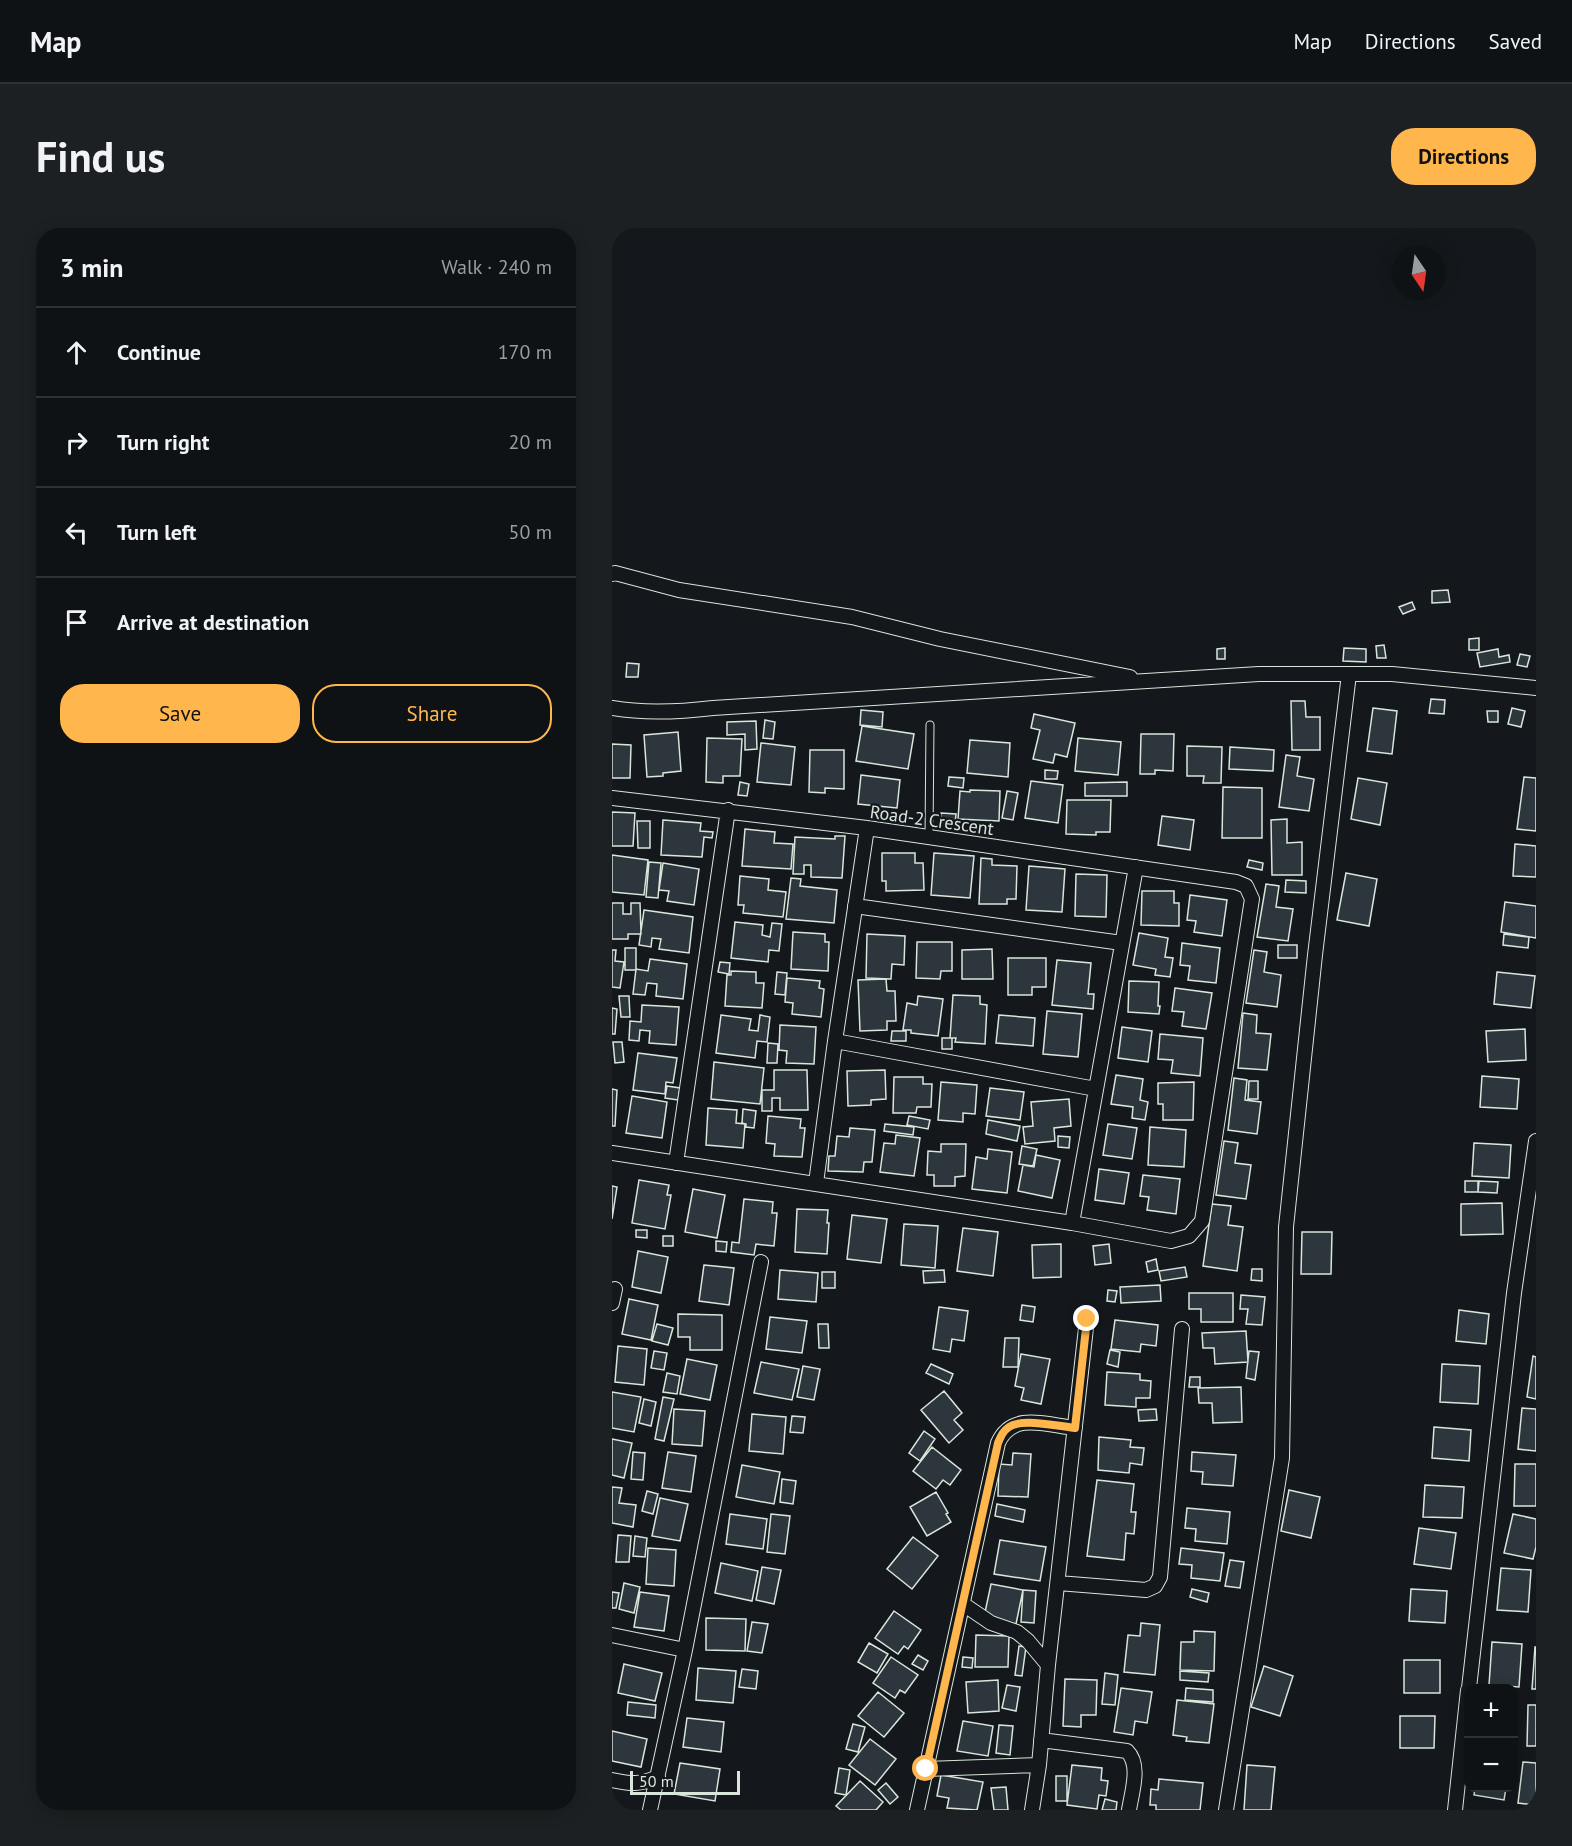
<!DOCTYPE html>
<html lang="en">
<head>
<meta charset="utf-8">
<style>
	body { margin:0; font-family:"PT Sans",sans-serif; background:#1d2022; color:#f1f3f6 }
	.controls { position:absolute; right:18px; bottom:18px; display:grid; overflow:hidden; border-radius:12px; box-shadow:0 3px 15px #0003 }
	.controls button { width:54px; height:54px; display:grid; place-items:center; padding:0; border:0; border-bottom:2px solid #2f3234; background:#0f1215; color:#f1f3f6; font:30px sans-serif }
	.compass { position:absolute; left:780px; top:18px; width:54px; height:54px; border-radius:50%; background:#0f1215; box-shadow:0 3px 15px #0003; rotate:167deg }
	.scale { position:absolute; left:18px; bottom:15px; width:110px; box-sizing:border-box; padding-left:6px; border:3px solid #d8e6dc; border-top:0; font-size:16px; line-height:21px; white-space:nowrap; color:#d8e6dc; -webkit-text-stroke:4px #14181c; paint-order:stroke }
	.stop { position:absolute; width:18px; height:18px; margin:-14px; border:4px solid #ffb74d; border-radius:50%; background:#fff }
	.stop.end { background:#ffb74d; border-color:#fff; box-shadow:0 2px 6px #0008 }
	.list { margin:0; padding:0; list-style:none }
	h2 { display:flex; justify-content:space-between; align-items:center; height:78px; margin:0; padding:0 24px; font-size:26px }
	h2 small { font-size:20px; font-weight:400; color:#9b9ea0 }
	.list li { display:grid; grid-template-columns:39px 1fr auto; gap:18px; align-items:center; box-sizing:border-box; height:90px; padding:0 24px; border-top:2px solid #2f3234 }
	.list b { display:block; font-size:22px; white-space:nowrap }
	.list em { font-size:20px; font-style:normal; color:#9b9ea0 }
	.actions { display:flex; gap:12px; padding:18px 24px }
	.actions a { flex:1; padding:14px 0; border:2px solid #ffb74d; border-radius:24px; text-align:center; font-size:21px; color:#ffb74d }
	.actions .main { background:#ffb74d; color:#111 }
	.icon { flex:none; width:33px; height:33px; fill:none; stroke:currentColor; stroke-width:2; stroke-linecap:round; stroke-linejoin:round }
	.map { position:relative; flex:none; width:924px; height:1582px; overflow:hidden; border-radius:24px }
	header { display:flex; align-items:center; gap:36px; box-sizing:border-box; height:84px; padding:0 30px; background:#0f1215; border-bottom:2px solid #2f3234 }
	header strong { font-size:28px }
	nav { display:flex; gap:33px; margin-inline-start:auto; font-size:21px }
	.intro { display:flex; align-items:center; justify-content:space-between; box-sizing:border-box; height:144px; padding:0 36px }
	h1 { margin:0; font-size:42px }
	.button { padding:15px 27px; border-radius:24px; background:#ffb74d; color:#111; font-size:21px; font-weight:700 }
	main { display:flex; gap:36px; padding:0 36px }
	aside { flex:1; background:#0f1215; border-radius:24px; box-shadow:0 3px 15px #0003 }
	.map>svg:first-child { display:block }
	.building { fill:#2c363c; stroke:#d8e6dc; stroke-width:1.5 }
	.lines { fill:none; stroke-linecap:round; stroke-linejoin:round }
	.service-casing { stroke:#d8e6dc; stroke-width:9 }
	.minor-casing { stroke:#d8e6dc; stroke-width:16 }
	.service { stroke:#14181c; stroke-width:7 }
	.minor { stroke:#14181c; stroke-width:14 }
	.route { stroke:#ffb74d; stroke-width:8 }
	.labels { text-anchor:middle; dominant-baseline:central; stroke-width:4.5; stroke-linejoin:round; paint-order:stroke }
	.street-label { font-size:18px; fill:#d8e6dc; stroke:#14181c }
</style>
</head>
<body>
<header>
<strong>Map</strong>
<nav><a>Map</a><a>Directions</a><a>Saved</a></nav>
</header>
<div class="intro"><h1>Find us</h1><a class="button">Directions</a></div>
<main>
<aside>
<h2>3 min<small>Walk · 240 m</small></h2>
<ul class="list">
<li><svg class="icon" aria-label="ahead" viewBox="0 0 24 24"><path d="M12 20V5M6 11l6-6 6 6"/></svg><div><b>Continue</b></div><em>170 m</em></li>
<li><svg class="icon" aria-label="right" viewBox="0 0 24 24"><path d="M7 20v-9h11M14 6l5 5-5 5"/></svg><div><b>Turn right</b></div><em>20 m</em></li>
<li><svg class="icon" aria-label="left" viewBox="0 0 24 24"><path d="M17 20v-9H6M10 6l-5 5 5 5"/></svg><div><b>Turn left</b></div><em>50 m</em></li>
<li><svg class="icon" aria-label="arrive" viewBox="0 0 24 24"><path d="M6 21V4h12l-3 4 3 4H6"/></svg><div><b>Arrive at destination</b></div></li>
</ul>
<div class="actions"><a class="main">Save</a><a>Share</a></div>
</aside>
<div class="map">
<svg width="924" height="1582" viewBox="0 0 924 1582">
	<rect width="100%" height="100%" fill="#14181c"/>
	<path class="building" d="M836,362L838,374L820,375V363Z
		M800,374L803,381L791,386L787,379Z
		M867,410V422H857V411Z
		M772,417L774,430H765L764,418Z
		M613,420V431H605V421Z
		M732,420L754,421V434L731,433Z
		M886,421L887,429L897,427L898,434L868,439L865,425Z
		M908,426L918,428L915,439L905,437Z
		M15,435L27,436L26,449H14Z
		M819,471L833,472L832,486L817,485Z
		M679,473H693L694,489H708V522H680Z
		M761,480L785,483L780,526L755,523Z
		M900,480L913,483L909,499L896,496Z
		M249,482L271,484L270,499L248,497Z
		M875,483H886V494H876Z
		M422,486L463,495L455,529L443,526L441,535L421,531L428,502L419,500Z
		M153,492L163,494L161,511L151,510Z
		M144,493L145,521L133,522V506L115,507V494Z
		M250,498L302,506L296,541L244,533Z
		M66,504L69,543L51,545V548L35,549L32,507Z
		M529,506H562L561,543L543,542V546H528Z
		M95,510L130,511L128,548H111V555L94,554Z
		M466,510L509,514L506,547L463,543Z
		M358,512L398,515L396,549L355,545Z
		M149,515L183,519L179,557L145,554Z
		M0,516L19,517L18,550H0Z
		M575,518L610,519L609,555H591L592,548H575Z
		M618,519L662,522L661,543L617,541Z
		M198,522H232V561L213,560V565L197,564Z
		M674,527L688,529L685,548L702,551L697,583L667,579Z
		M433,542L446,543L445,551H433Z
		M249,547L288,552L285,580L246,576Z
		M337,549L352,550L351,560L336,558Z
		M912,549L924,550V603L905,601Z
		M746,550L775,555L768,597L739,591Z
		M419,553L451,557L446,595L413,590Z
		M128,554L137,556L135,568L126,567Z
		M515,554V568H473V555Z
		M611,559L650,560V610H610Z
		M358,562L388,563L387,593L346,591L348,563L358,564Z
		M395,563L406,565L401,592L390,590Z
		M455,572H499L498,604H484V607L454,606Z
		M0,584L23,585L21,618H0Z
		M329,585L344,586L343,597L328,595Z
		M550,588L582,592L578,622L546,617Z
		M675,591V615L690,614V647H660L659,592Z
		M51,592L89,595L88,603L101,604L100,610L92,609L90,629L49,627Z
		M25,593H38V620H26Z
		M133,601L163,604L162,615L181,616L179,641L130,638Z
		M223,608H233L230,650L199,649V637H192V646H181L183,609L223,611Z
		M903,616L924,618V649L901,648Z
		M270,625H303V635H311L312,662L274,663V653H270Z
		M322,625L362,628L358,670L319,667Z
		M0,627L36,632L32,667L0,664Z
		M369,630L380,631V637L405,638L404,671H395V676H367Z
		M637,632L651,635L650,642L635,639Z
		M37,634L49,635L46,670L34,669Z
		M51,635L87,641L82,677L55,673L57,663L47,662Z
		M417,638L453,641L450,684L414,682Z
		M734,645L765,651L757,698L725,692Z
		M464,646L495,647L494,689L463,688Z
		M128,648L157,651L156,662L174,664L171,689L131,685L132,677H126Z
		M179,650L189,651L188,658L225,662L222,695L174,691Z
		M674,652L694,653V665L673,664Z
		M654,656L667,658L664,679L681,681L676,713L645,709Z
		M530,663H562V675H567V698L529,697Z
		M578,667L615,672L610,708L582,704L584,693L575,692Z
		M893,674L924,678V710L889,704Z
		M0,675H11V686H19V675H28L29,706H16V711H0Z
		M32,682L81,689L77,725L47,721L49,711L40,710L39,719L27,717Z
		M123,694L151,697L150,707L158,709L160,695L170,696L167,723L157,722L156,734L119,730Z
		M181,704L213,706V714H217L216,743L179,741Z
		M527,705L556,710L553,729L561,730L558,749L543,747L544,741L521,737Z
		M255,706L293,708L292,737L280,736L279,751L254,750Z
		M892,706L917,709L916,720L891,717Z
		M305,714H340V743H329L328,751L304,750Z
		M570,715L608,720L604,755L576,752L578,738L568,737Z
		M666,717H685V730H666Z
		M13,720H24V742H13Z
		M380,721L381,751H350V722Z
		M0,722H4L3,733L12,734L8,760L0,759Z
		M642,722L655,724L652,744L669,747L665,779L634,775Z
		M396,730H434V759H420V767H396Z
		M38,731L75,736L71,771L44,768L45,756L35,755L33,767L21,766L24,741L36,743Z
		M445,732L479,735L476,766H482L481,781L440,777Z
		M108,734L118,735L117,746L106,744Z
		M119,743L144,744V755H152L150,780L113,778L115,747H119Z
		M165,744L175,745L173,767L163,766Z
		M885,744L923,748L919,780L882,776Z
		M175,750L208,753L207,760L212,761L209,789L180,786L181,775L173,774Z
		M274,751L275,763H283L284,793H275V802L248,803L246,752Z
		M517,753L547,754L546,778H548L547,786L516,784Z
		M563,760L600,765L594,801L570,798L572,784L560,783Z
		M341,767L368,768V776L375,777L373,816L343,814L344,810H338Z
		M7,768H17L18,789H9Z
		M306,768L331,771L326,808L299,805V802H291L295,775L305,777Z
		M30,777L67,779L64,817L37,815L38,803L28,802L27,813L17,812L18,793L29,794Z
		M0,780L5,781L3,806H0Z
		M435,783L470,786L466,829L431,826Z
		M631,785L645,787L644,805L659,806L655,842L626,840Z
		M109,787L139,791L137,802L146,803L148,787L158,789L155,814L145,813L143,830L104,825Z
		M387,787L423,790L421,818L384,815Z
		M168,797L204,799L202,836L174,835L175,823L167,822Z
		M510,799L540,803L536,834L506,830Z
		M913,801L914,832L876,834L874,803Z
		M280,803H294V813H279Z
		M548,806L591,810L588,848L559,845L561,832L546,831Z
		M330,810H340V821H330Z
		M1,814H10L12,834L3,835Z
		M156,815L166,816L165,835H155Z
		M26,825L65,830L61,855L54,854L53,866L21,862Z
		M102,834L152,840L148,876L99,871Z
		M162,842H195L196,882H168V870H160V883H150V862H162Z
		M273,842L274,871L259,872V877L236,878L235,843Z
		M504,847L531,851L528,872L536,874L533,892L520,890L521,879L499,876Z
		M870,848L907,851L905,881L868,879Z
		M282,849H311V856H320L319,879H305L304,885H281Z
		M622,850L635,852L633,872L649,874L645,906L616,902Z
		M637,853H646V871H636Z
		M329,854L365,857L363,886L351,885V894L326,892Z
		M582,854L581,892H551V876H546V855Z
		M55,858L68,860L66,872L53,870Z
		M378,860L412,864L408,892L374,888Z
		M0,861L5,862L3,898H0Z
		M20,868L55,874L50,910L14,905Z
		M457,871L459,898L442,900L443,913L413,916L411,899L421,898L419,874Z
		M96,880L125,882L124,895L133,896L131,920L94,917Z
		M131,881L144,883L142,900L134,899V896L130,895Z
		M156,888L189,891L188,900H193L190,929L162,928L163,916L154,915Z
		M297,888L318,892L316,901L295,897Z
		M376,892L408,898L405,913L374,906Z
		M273,896L302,899L301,907L272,903Z
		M496,896L525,900L520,931L491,927Z
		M538,899L574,902L572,939L536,937Z
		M238,900L263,902L260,934H252L251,944L216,943L217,928H223L225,908L237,909Z
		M284,907L308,910L302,948L268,944L272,915L283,916Z
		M446,908L458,909L457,920L446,919Z
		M612,913L626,915L623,935L639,937L634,971L604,967Z
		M862,915L899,917L897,950L860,948Z
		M329,916H354L353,948L343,949V958H322V947H315L316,923L329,924Z
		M410,918L425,921L421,938L407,936Z
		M376,921L400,924L395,965L360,961L364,929L375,931Z
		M424,927L448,932L440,970L406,963L411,937L422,939Z
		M487,941L517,945L512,976L483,972Z
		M531,947L568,951L564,986L535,982L537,969L528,968Z
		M27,952L57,957L55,967H59L53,1001L20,995Z
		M853,953H866V964H853Z
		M867,953L886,954L885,965L866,964Z
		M0,958L5,959L0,991Z
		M81,961L113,967L105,1010L73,1004Z
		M132,971L161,974L160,985H165L162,1018L144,1016L142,1027L119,1024L120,1014L127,1015Z
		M890,975L891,1006L849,1007V976Z
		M600,976L619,978L616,997L631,999L625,1043L591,1038Z
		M185,981L216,982L215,995H217L215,1026L183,1024Z
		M240,987L275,991L269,1035L235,1031Z
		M292,996L326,998L323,1040L289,1037Z
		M351,1000L386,1004L381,1048L345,1043Z
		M24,1002H35V1010L24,1009Z
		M690,1004H720L719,1046H689Z
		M51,1008H61V1018H51Z
		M104,1013L115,1014L114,1024L104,1023Z
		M449,1016V1049L421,1050L420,1017Z
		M497,1016L499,1035L483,1037L481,1018Z
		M26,1023L56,1029L49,1065L20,1059Z
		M544,1031L546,1042L536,1044L534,1034Z
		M92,1037L122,1040L117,1077L87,1073Z
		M573,1039L575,1049L549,1053L547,1043Z
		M640,1041H650V1053L639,1052Z
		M168,1042L206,1045L204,1074L166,1071Z
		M332,1042L333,1054L312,1055L311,1043Z
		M210,1044H223V1060H210Z
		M548,1057L549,1073L509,1075L508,1059Z
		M496,1062L505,1063L503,1074L495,1073Z
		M577,1065H621V1094H589V1081H577Z
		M629,1067L653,1069L650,1097L634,1096L636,1081H628Z
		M17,1071L46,1077L39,1112L10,1106Z
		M410,1077L423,1079L421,1094L408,1092Z
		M327,1079L356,1083L352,1113L340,1111L338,1124L321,1121Z
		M847,1082L877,1086L874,1116L844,1113Z
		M66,1086L110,1087V1122H78V1109H66Z
		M158,1089L195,1093L190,1125L154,1121Z
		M503,1092L546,1097L544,1118L529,1116L528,1124L499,1121Z
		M45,1096L61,1100L56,1117L40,1113Z
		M206,1096H216L217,1120H207Z
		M634,1103L636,1134L603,1136L602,1120H591L590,1105Z
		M393,1110H407L406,1139H391Z
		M6,1118L35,1121L32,1157L3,1154Z
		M498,1122L508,1124L506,1139L495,1136Z
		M42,1123L55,1125L52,1142L39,1140Z
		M637,1123L647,1124L643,1152L634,1150Z
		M409,1126L438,1131L429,1176L409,1172L412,1160L403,1158Z
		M921,1128L924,1129V1171L915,1169Z
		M75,1131L105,1137L98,1172L68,1166Z
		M149,1134L187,1141L180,1172L142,1165Z
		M319,1136L341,1146L337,1156L314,1145Z
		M830,1136L868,1138L866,1176L828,1174Z
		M191,1138L208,1141L202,1172L185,1169Z
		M495,1144L528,1146V1152L539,1153L538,1170H524V1179L493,1177Z
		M55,1145L68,1148L65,1166L51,1164Z
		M578,1149H588V1159H577Z
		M629,1159L630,1194L601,1195L600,1175H587L586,1160Z
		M332,1163L350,1185L342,1192L351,1202L337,1215L309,1182Z
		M0,1164L29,1169L22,1204L0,1200Z
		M51,1169L62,1171L52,1213L43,1211Z
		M32,1171L44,1174L39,1198L27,1195Z
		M910,1180L924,1181V1223L906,1221Z
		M62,1181L93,1183L90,1218L60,1216Z
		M544,1181L545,1192L527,1193L526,1182Z
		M140,1186L174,1189L171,1226L137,1223Z
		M180,1188L193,1189L191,1205L178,1204Z
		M822,1199L859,1202L857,1233L820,1230Z
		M312,1203L323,1211L308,1233L297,1225Z
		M487,1209L519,1212L518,1219L532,1220L530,1237L518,1235L517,1245L486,1242Z
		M0,1211L20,1215L12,1250L0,1247Z
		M320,1219L349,1242L338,1257L331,1252L324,1261L301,1243Z
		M21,1224L33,1225L31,1252L19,1251Z
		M56,1224L84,1228L79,1264L50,1260Z
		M580,1224L624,1227L621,1258L590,1256L591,1244L579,1243Z
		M401,1225L419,1226L416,1269L386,1268L387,1236L400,1237Z
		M903,1236H924V1278H902Z
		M130,1237L168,1244L162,1276L124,1269Z
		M170,1251L184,1253L181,1276L168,1274Z
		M485,1252L522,1256L519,1284H524L522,1306L514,1305L512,1332L475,1328Z
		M813,1257L852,1259L850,1290L811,1289Z
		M0,1259L10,1260L7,1275L24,1277L21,1299L0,1295Z
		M677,1262L708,1269L699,1310L669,1303Z
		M35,1263L46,1266L41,1286L30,1283Z
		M324,1264L336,1285L334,1286L339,1294L315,1308L298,1279Z
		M48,1270L76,1276L68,1313L40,1308Z
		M385,1276L413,1282L411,1294L383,1288Z
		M575,1280L618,1284L615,1316L583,1313L584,1301L573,1300Z
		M118,1286L155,1291L151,1321L114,1316Z
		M159,1286L178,1288L173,1326L155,1324Z
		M901,1286L924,1291V1319L921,1331L892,1325Z
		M807,1300L844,1305L839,1341L802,1336Z
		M6,1307L19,1308L17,1334H4Z
		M23,1308L35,1310L33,1329L21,1328Z
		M301,1309L326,1328L300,1361L275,1341Z
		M388,1312L434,1319L428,1353L382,1346Z
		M36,1320L64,1322L62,1358L34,1356Z
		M569,1320L612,1325L608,1353L579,1350L580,1337L567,1336Z
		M618,1332L632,1334L628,1360L613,1358Z
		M109,1335L146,1343L140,1373L103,1365Z
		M150,1339L169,1342L162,1376L144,1372Z
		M889,1340L919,1342L916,1384L885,1382Z
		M12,1355L28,1359L22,1385L7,1381Z
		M379,1356L411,1362L404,1396L372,1389Z
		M580,1361L597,1365L595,1374L578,1369Z
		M799,1361L835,1363L833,1395L797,1393Z
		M411,1362L424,1363L422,1395L409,1394Z
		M0,1364L7,1365L4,1380H0Z
		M28,1364L57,1368L52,1403L22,1399Z
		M282,1383L309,1402L296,1421L292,1418L286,1426L263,1410Z
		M94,1390L134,1391L133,1423L94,1422Z
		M140,1394L156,1396L150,1425L135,1423Z
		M529,1395L548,1397L543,1447L512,1444L516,1407L528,1408Z
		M582,1403L603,1404L602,1443L568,1442L569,1414H582Z
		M364,1407L397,1408L396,1439H363Z
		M880,1414L910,1416L907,1459L877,1457Z
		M257,1415L276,1426L265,1445L246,1434Z
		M407,1418L414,1419L410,1448L403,1447Z
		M923,1419H924V1461H920Z
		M306,1427L316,1433L311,1442L300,1436Z
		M279,1429L306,1447L293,1465L288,1462L283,1470L261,1455Z
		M351,1429L361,1430L360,1440L350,1439Z
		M792,1432H828V1465H792Z
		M12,1436L50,1445L43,1473L6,1465Z
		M652,1438L681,1448L668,1488L639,1479Z
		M86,1440L124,1443L121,1475L84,1472Z
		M130,1441L146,1443L144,1461L127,1459Z
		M568,1443L597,1445L596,1454L568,1452Z
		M493,1445L506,1447L503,1477L490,1476Z
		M453,1451L485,1452L484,1487H469V1499L451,1498Z
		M386,1452L387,1483L356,1485L354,1454Z
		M395,1457L408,1459L404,1483L390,1480Z
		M509,1460L540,1464L535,1495L523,1493L521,1507L502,1504Z
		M574,1460L601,1462V1474L573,1472Z
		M266,1464L292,1485L272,1509L246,1488Z
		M565,1472L602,1476L597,1515L574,1513L575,1509L561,1507Z
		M16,1474L44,1477L43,1490L15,1487Z
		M916,1477H924V1518H915Z
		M788,1488H823L822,1520H788Z
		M75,1490L112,1494L109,1524L71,1519Z
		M351,1493L381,1498L376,1528L345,1523Z
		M241,1496L253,1499L246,1524L234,1521Z
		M387,1497L401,1498L398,1527L384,1525Z
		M0,1503L35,1511L29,1539L0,1533Z
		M258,1511L284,1531L263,1557L237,1537Z
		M911,1534L924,1535V1577L906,1575Z
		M68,1535L108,1541L103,1573L62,1566Z
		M460,1537L490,1540L489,1552L496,1553L494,1568L487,1567L485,1581L455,1577Z
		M635,1537L663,1539L659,1582H632Z
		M227,1540L238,1542L234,1567L223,1565Z
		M329,1547L371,1554L365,1582L335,1580L337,1570L325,1568Z
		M444,1548H455V1573H444Z
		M547,1551L591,1555L588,1582H544V1577H538L539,1561L546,1562Z
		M248,1553L271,1574L264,1582H229L224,1578Z
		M274,1555L286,1569L278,1576L266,1562Z
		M394,1559L396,1582H382L379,1560Z
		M863,1560H894L892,1572L862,1567Z
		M493,1571L505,1574L504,1582H490Z"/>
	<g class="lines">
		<g class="service-casing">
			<path id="service" d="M317,609L318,497"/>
		</g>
		<g class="minor-casing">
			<path id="minor" d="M0,346L3,345L67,362L240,389L328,411L518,449
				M0,480C34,486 67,484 101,480L647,446H780L924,460
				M0,570L255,600L624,654L634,658L640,671L590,993L577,1008L559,1013L460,995L0,925
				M243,678L510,715
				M223,813L484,861
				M64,935L116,582
				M204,955L223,813L255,600
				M460,995L524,639
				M0,1075L3,1061
				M446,1355L534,1362L543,1358L548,1349L570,1101
				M351,1376L379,1395L405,1404L416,1413L436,1437
				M0,1407L73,1422
				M857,1460L902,1065L924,913
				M429,1512L515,1523C529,1537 520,1563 517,1582
				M314,1541L427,1537
				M0,1552C20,1556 27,1557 46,1549
				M38,1582L73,1422L149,1034
				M305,1582L386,1215C400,1183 435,1197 463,1200
				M420,1582L427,1537L436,1437L475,1091
				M614,1582L670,1230L674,999L703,727L737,446
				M843,1582L856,1462"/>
		</g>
		<use href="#service" class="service"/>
		<use href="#minor" class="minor"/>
	</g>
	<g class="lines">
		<path class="route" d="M314,1541L386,1215C389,1208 391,1203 397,1199C410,1190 447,1198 463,1200L475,1091"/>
	</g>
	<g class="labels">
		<g class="street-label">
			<text transform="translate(320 592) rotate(8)">Road-2 Crescent</text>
		</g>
	</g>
</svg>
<div class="controls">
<button>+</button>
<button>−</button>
</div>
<svg class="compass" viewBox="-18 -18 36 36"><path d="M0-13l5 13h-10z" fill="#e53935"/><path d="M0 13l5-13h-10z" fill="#9b9ea0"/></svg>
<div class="scale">50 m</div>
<div class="stop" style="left:314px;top:1541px"></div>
<div class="stop end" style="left:475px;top:1091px"></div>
</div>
</main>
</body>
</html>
